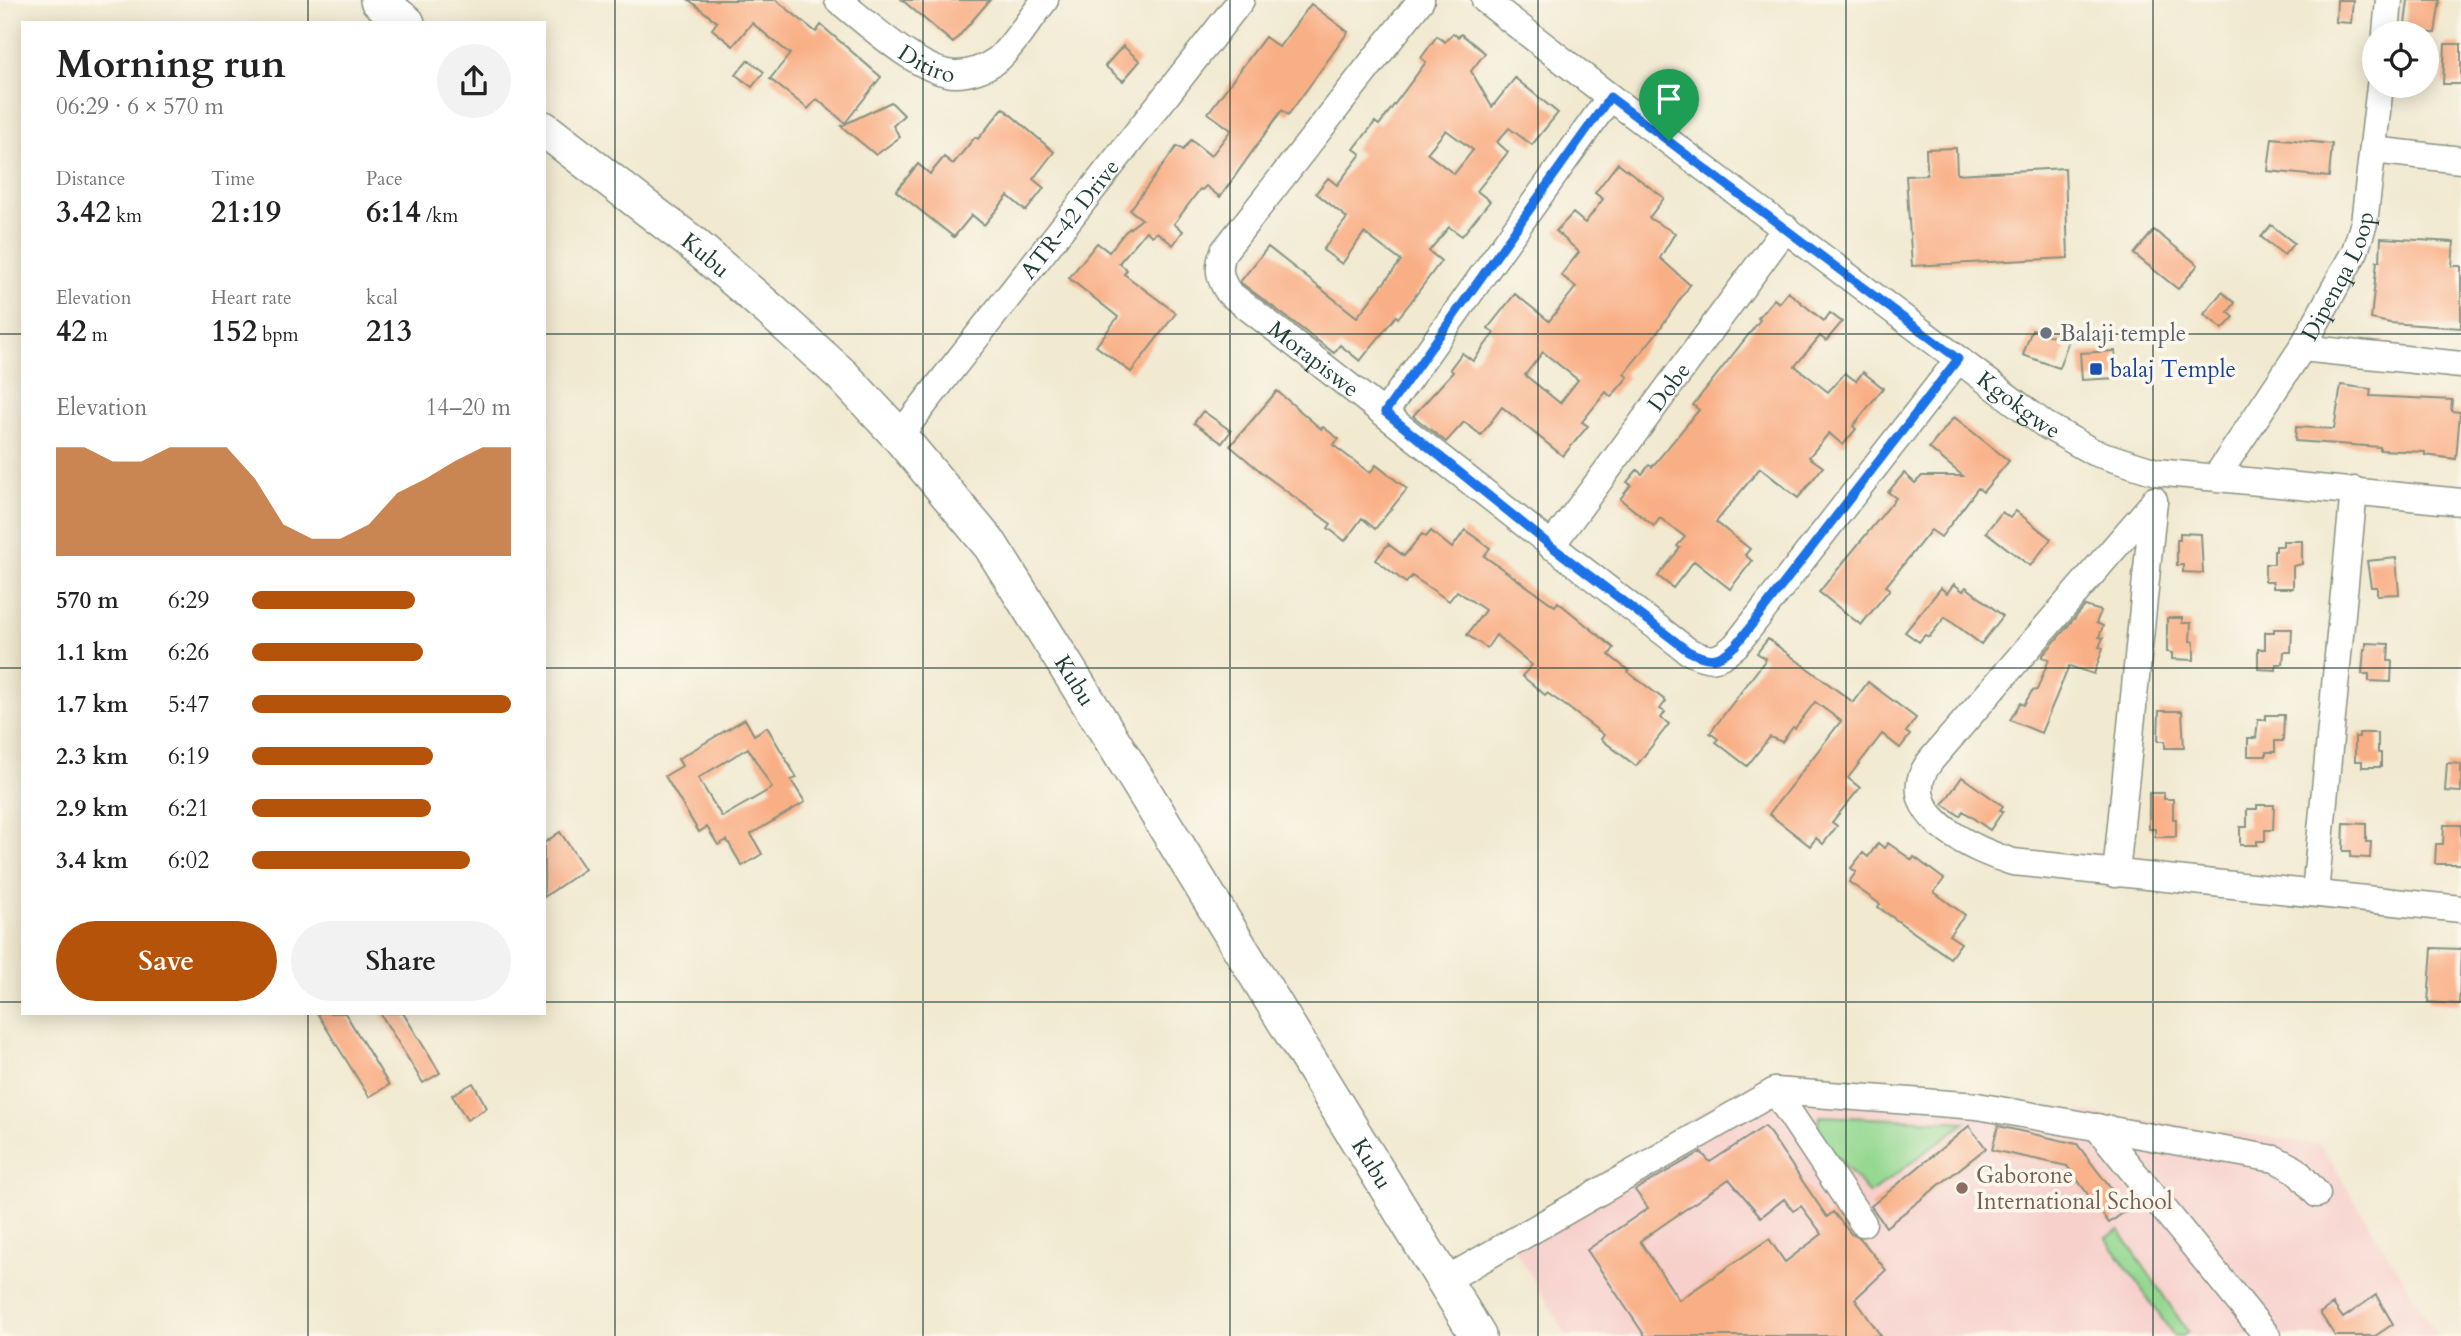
<!DOCTYPE html>
<html lang="en">
<head>
<meta charset="utf-8">
<style>
  body { margin:0; font-family:Cardo,serif; background:#f2f2f2; color:#222; height:100vh; display:flex; flex-direction:column; font-size:26px; white-space:nowrap }
  * { box-sizing:border-box; margin:0 }
  p { font-size:23px; color:#767676 }
  .icon { flex:none; width:38px; height:38px; fill:none; stroke:currentColor; stroke-width:2; stroke-linecap:round; stroke-linejoin:round }
  .map { position:relative; flex:1; overflow:hidden }
  .sheet { position:absolute; left:21px; top:21px; width:525px; height:994px; display:flex; flex-direction:column; background:#fff; border-radius:0px; box-shadow:0 4px 18px #0003 }
  .sheet>* { flex:none }
  .fabs { position:absolute; left:2362px; top:21px; display:grid; gap:14px }
  .fabs a { display:grid; place-items:center; width:77px; height:77px; border-radius:50%; background:#fff; box-shadow:0 4px 18px #0003; font-size:35px }
  .pin { position:absolute; display:grid; place-items:center; width:60px; height:60px; color:#fff; margin:-72px -30px; border-radius:50% 50% 50% 0; rotate:-45deg; box-shadow:0 0 7px #0007 }
  .pin .icon { rotate:45deg }
  .round { display:grid; place-items:center; flex:none; width:74px; height:74px; border-radius:37px; background:#f2f2f2 }
  .summary { display:flex; align-items:center; justify-content:space-between; height:119px; padding:0 35px }
  h1 { font-size:38px; font-weight:600; line-height:52px }
  .figures { display:grid; grid-template-columns:repeat(3,1fr); gap:10px; height:119px; padding:7px 35px }
  .figures div { display:grid; align-content:center }
  .figures b { font-size:30px; font-weight:600 }
  .figures small { font-size:19px; font-weight:400 }
  .figures p { font-size:19px }
  .chart { height:196px; padding:14px 35px }
  .chart p { display:flex; justify-content:space-between }
  .chart svg { width:100%; height:126px; margin-top:7px; fill:#b45309; opacity:.7 }
  .primary-button { display:flex; gap:14px; margin-top:auto; padding:14px 35px }
  .primary-button a { flex:1; height:80px; border-radius:42px; background:#b45309; color:#fff; font-size:28px; font-weight:600; line-height:80px; text-align:center }
  .primary-button a+a { background:#f2f2f2; color:#222 }
  ul { padding:0 35px; list-style:none; font-size:23px }
  li { display:grid; grid-template-columns:112px 84px 1fr; align-items:center; height:52px }
  li i { height:18px; border-radius:9px; background:#b45309 }
  .map>svg:first-child { display:block }
  .built { fill:#f7d0cc }
  .park { fill:#94d891; stroke:#5a8a62; stroke-width:2 }
  .building { fill:#f9af85; fill-rule:evenodd }
  .lines { fill:none; stroke-linecap:round; stroke-linejoin:round }
  .minor-casing { stroke:#889382; stroke-width:29 }
  .major-casing { stroke:#889382; stroke-width:38 }
  .minor { stroke:#fff; stroke-width:26 }
  .major { stroke:#fff; stroke-width:35 }
  .route-casing { stroke:#fff; stroke-width:14 }
  .route { stroke:#1a73e8; stroke-width:9 }
  .grid { fill:none; stroke:#1f3d34; stroke-width:2; stroke-opacity:0.55 }
  .worship-dot { fill:#6b7280; stroke:#fbf7ec; stroke-width:2.5 }
  .transit-dot { fill:#1a4fb4; stroke:#fbf7ec; stroke-width:2.5 }
  .education-dot { fill:#8d6e63; stroke:#fbf7ec; stroke-width:2.5 }
  .labels { text-anchor:middle; stroke-width:7; stroke-linejoin:round; paint-order:stroke }
  .street-label { font-size:23px; fill:#1f3d34; stroke:#fbf7ec }
  .worship-label { font-size:23px; fill:#5b616d; stroke:#fbf7ec; text-anchor:start }
  .transit-label { font-size:23px; fill:#164399; stroke:#fbf7ec; text-anchor:start }
  .education-label { font-size:23px; fill:#785e54; stroke:#fbf7ec; text-anchor:start }
</style>
</head>
<body>
<div class="map">
<svg width="2461" height="1336" viewBox="0 0 2461 1336">
  <rect width="100%" height="100%" fill="#fbf7ec"/>
  <filter id="ink" filterUnits="userSpaceOnUse"><feTurbulence type="fractalNoise" baseFrequency=".0143" numOctaves="2"/><feDisplacementMap in="SourceGraphic" scale="14" xChannelSelector="R" yChannelSelector="G"/><feConvolveMatrix kernelMatrix="1 2 1 2 8 2 1 2 1" color-interpolation-filters="sRGB"/></filter>
  <filter id="wash" filterUnits="userSpaceOnUse"><feTurbulence type="fractalNoise" baseFrequency=".00686" numOctaves="4" result="noise"/><feDisplacementMap in="SourceGraphic" scale="28" xChannelSelector="R" yChannelSelector="G"/><feGaussianBlur stdDeviation="1.57" result="paint"/><feColorMatrix in="noise" values="0 0 0 0 0 0 0 0 0 0 0 0 0 0 0 0 0 1.4 0 .05"/><feComposite in="paint" operator="in"/></filter>
  <g filter="url(#wash)">
    <rect width="100%" height="100%" fill="#f1e9d0"/>
    <!-- built -->
    <path class="built" d="M1772,1071L2320,1144L2438,1336H1567L1504,1231Z"/>
    <!-- park -->
    <path class="park" d="M1820,1116L1966,1122L1869,1194L1816,1132Z
      M2119,1230L2188,1332L2183,1336H2174L2106,1238Z"/>
    <g id="blocks">
      <!-- building -->
      <path class="building" d="M689,0H776L816,32L821,25L881,77L845,123L817,99L808,109L770,79L790,54L752,23L733,46L712,29L717,22Z
        M902,0H990L953,43Z
        M2337,0H2353L2351,23L2336,22Z
        M2408,0H2440L2435,33H2404Z
        M1311,4L1348,32L1308,88L1288,115L1282,110L1220,197L1206,186L1202,190L1200,189L1174,224L1183,231L1173,245L1157,232L1152,236L1146,231L1119,263L1127,270L1124,274L1176,313L1131,372L1096,346L1118,317L1069,278L1097,243L1109,252L1125,232L1142,219L1130,210L1177,146L1183,150L1191,140L1211,156L1231,130L1208,113L1265,37L1279,47Z
        M1453,33L1458,37L1461,34L1485,53L1471,71L1492,107L1515,78L1558,113L1532,145L1509,128L1497,142L1508,152L1477,191L1490,201L1462,236L1449,227L1429,251L1441,261L1410,303L1398,318L1396,316L1360,361L1340,345L1334,353L1240,282L1268,247L1357,317L1401,261L1364,233L1342,264L1323,250L1347,218L1316,193L1328,178L1337,185L1361,154L1354,149L1375,122L1379,125L1426,62L1421,58L1437,36L1445,42ZM1446,130L1473,150L1454,174L1427,153Z
        M2445,44H2461V84H2443Z
        M1123,46L1140,61L1123,81L1105,66Z
        M748,60L764,72L752,87L736,75Z
        M891,102L904,115L893,126L900,137L876,155L841,126Z
        M1003,108L1054,152L1033,179L1044,188L1026,211L1008,196L984,225L972,215L954,237L896,191L918,164L930,174L944,157L953,164L975,137L978,139Z
        M2272,138L2332,144L2329,177L2268,171Z
        M1956,148L1957,174L2065,168L2068,258L1912,266L1906,176L1927,175L1926,149Z
        M1618,163L1664,198L1649,218L1675,233L1660,258L1690,285L1659,330L1624,374L1628,377L1611,397L1606,392L1582,422L1588,426L1563,456L1502,407L1481,435L1464,422L1446,442L1413,416L1453,372L1450,369L1462,353L1473,361L1494,333L1488,328L1515,294L1549,321L1576,287L1561,275L1579,252L1556,231L1573,213L1585,223L1603,199L1595,193ZM1543,352L1578,380L1560,403L1525,375Z
        M2271,225L2294,243L2284,255L2261,237Z
        M2154,230L2198,265L2178,289L2134,254Z
        M2381,238L2454,242L2452,266H2461V328L2390,323L2371,319L2377,261H2380Z
        M1788,292L1824,321L1830,313L1842,322L1826,341L1820,336L1795,366L1828,392L1845,373L1856,381L1863,372L1883,388L1853,426L1856,429L1843,445L1829,433L1809,457L1823,467L1798,498L1760,468L1716,522L1750,549L1745,555L1752,561L1730,589L1694,561L1673,588L1658,576L1680,548L1677,546L1685,537L1660,518L1654,526L1620,499L1631,485L1627,482L1637,470L1642,474L1649,465L1652,467L1699,410L1693,405L1760,320L1758,318L1774,299L1779,303Z
        M2222,292L2235,303L2228,312L2234,317L2223,329L2204,314Z
        M2032,329L2068,342L2059,368L2023,355Z
        M2115,351L2117,378L2082,380L2080,353Z
        M2341,385L2371,389L2370,396L2452,400L2451,411L2460,412L2456,459L2425,455V452L2380,450V447L2295,441L2296,427L2334,429Z
        M1277,391L1321,429L1323,427L1339,439L1333,445L1370,473L1376,465L1407,489L1375,529L1362,518L1345,541L1328,528L1331,524L1266,476L1230,446Z
        M1203,411L1231,431L1222,443L1194,423Z
        M1954,417L2009,461L1983,492L1978,488L1941,537L1931,530L1886,586L1890,589L1861,625L1819,592L1896,498L1888,492L1904,473L1915,483L1922,476H1963L1929,448Z
        M2016,511L2051,539L2030,566L1986,532L2002,512L2010,518Z
        M1465,530L1490,548L1484,556L1555,606L1558,602L1614,648L1609,655L1629,671L1628,672L1666,701L1660,709L1665,712L1661,718L1669,724L1636,766L1601,739L1604,735L1566,706L1547,693L1545,695L1522,676L1532,665L1496,635L1487,648L1467,635L1485,610L1457,591L1449,601L1412,576L1406,583L1376,560L1388,544L1404,556L1422,534L1426,537L1431,531L1452,548Z
        M2180,533L2201,534L2203,573L2183,572V565H2177V540H2180Z
        M2283,541H2302V564L2293,566V588H2273V582H2265V564H2274V551H2276V546H2283Z
        M2396,558L2399,594L2377,595V587H2371L2367,561Z
        M1954,584L1963,591L1966,587L2003,616L1981,644L1945,617L1929,637L1925,635L1919,642L1905,632L1941,588L1947,593Z
        M2085,606L2101,611L2096,623L2103,626L2099,637L2103,638L2099,647L2103,648L2094,674L2069,666L2041,733L2010,720L2020,703L2024,705L2032,691L2037,690L2049,659L2042,657L2043,655Z
        M2167,618H2182V623H2191L2190,641L2194,642V660L2172,659V653L2167,652Z
        M2274,629H2292L2291,652H2284L2283,664H2276V670L2258,669V649H2265V632H2274Z
        M1768,639L1853,702L1868,682L1916,718L1906,732L1910,735L1900,748L1882,734L1848,778L1860,788L1832,822L1837,826L1823,844L1816,838L1810,846L1769,814L1841,721L1815,702L1795,728L1793,727L1782,742L1770,737L1747,766L1716,742L1718,739L1710,733L1766,659L1757,653Z
        M2366,643L2389,644L2388,661H2392L2391,682L2369,681V674H2362L2364,649H2366Z
        M2159,711H2182L2184,748H2165V741H2158Z
        M2266,715H2284L2283,741H2275V752H2266V756H2248V738H2256L2258,720H2266Z
        M745,719L754,735L767,727L797,778L791,780L805,802L751,834L762,854L742,866L727,840L718,845L707,827L699,832L665,776L682,766L678,759ZM748,748L772,788L722,817L698,778Z
        M2359,733H2378V753H2381V767H2362V761H2355V737H2359Z
        M2447,763L2461,764V792L2445,791Z
        M1962,777L2003,806L2000,810L2003,811L1990,830L1963,811L1960,816L1943,804Z
        M2149,793H2164V799H2173V819H2176V837H2155V829H2149Z
        M2257,805H2274L2273,830H2265V841H2257V845H2240V827H2247V809H2257Z
        M2344,823L2366,824V842H2371L2370,858L2350,857L2351,851H2343Z
        M2444,825H2461V864H2435L2436,844H2443Z
        M560,832L585,869L544,897V843Z
        M1878,843L1884,848L1888,843L1912,860L1914,857L1944,879L1934,892L1965,915L1949,935L1961,943L1950,958L1878,907L1880,904L1849,882L1856,872L1851,868L1863,853L1868,857Z
        M2432,948L2461,949L2459,1004L2428,1002Z
        M317,1013H345L389,1085L369,1097Z
        M380,1013H403L440,1073L423,1083Z
        M473,1083L487,1108L467,1120L452,1095Z
        M1765,1126L1827,1217L1833,1212L1851,1234L1860,1238L1886,1270L1855,1299L1881,1336H1645L1587,1250L1648,1208L1635,1190L1701,1152L1710,1162ZM1729,1179L1761,1217L1784,1199L1793,1211L1801,1206L1822,1234L1785,1262L1769,1239L1679,1300L1640,1241Z
        M1969,1126L1986,1148L1886,1227L1871,1206Z
        M1998,1126L2077,1144L2127,1210L2109,1223L2067,1166L1992,1150Z
        M2376,1295L2393,1324L2375,1336H2335L2320,1313L2333,1304L2343,1318Z"/>
    </g>
  </g>
  <g filter="url(#ink)">
    <use href="#blocks" fill-opacity="0" stroke="#889382" stroke-width="2"/>
    <g class="lines">
      <defs>
        <g id="minor">
          <path id="s1" d="M838,0C865,21 922,75 956,74C970,74 986,68 997,60C1010,50 1033,15 1045,0"/>
          <path id="s2" d="M1421,0L1224,251C1217,267 1219,279 1229,293C1383,411 1534,533 1688,651C1710,662 1718,662 1736,645L1958,360"/>
          <path id="s3" d="M1485,0L1610,97L2044,424L2093,452L2156,472L2461,502"/>
          <path d="M2386,33L2389,0"/>
          <path d="M2373,150L2461,160"/>
          <path d="M2302,348L2461,365"/>
          <path d="M1385,412L1610,97"/>
          <path id="s4" d="M899,436L1241,0"/>
          <path id="s5" d="M2216,477L2302,348L2355,251L2364,223L2380,86"/>
          <path d="M2154,502L1932,759C1929,763 1925,768 1923,773C1903,819 1979,852 2013,862L2461,909"/>
          <path id="s6" d="M1551,546L1786,228"/>
          <path d="M2116,874L2154,500"/>
          <path d="M2315,893L2354,490"/>
          <path d="M1775,1091L1863,1223"/>
          <path d="M2097,1127L2267,1336"/>
          <path d="M1444,1281L1775,1091L1977,1106L2275,1159L2296,1170L2317,1194"/>
        </g>
        <g id="major">
          <path d="M378,0L407,23"/>
          <path id="s7" d="M544,129L692,243L769,309L842,375L899,436L991,546L1129,767L1478,1336"/>
        </g>
      </defs>
      <!-- minor casing -->
      <use href="#minor" class="minor-casing"/>
      <!-- major casing -->
      <use href="#major" class="major-casing"/>
      <!-- minor -->
      <use href="#minor" class="minor"/>
      <!-- major -->
      <use href="#major" class="major"/>
    </g>
  </g>
  <g class="lines" filter="url(#ink)">
    <defs>
      <path id="route" d="M1610,97L1958,359L1736,645C1718,662 1710,662 1688,651L1551,546L1385,412Z"/>
    </defs>
    <!-- route casing -->
    <use href="#route" class="route-casing"/>
    <!-- route -->
    <use href="#route" class="route"/>
  </g>
  <!-- grid -->
  <path class="grid" d="M308,0V23M615,0V1336M923,0V1336M1230,0V1336M1538,0V1336M1846,0V1336M2153,0V1336M0,334H23M544,334H2461M0,668H23M544,668H2461M0,1002H23M544,1002H2461M308,1013V1336"/>
  <!-- markers -->
  <circle class="worship-dot" cx="2046" cy="333" r="7"/>
  <rect class="transit-dot" x="2089" y="362" width="14" height="14" rx="3.5"/>
  <circle class="education-dot" cx="1962" cy="1188" r="7"/>
  <g class="labels">
    <!-- street labels -->
    <g class="street-label">
      <text dy="8" stroke="none"><textPath href="#s1" startOffset="110">Ditiro</textPath></text>
      <text dy="8" stroke="none"><textPath href="#s4" startOffset="276">ATR-42 Drive</textPath></text>
      <text dy="8" stroke="none"><textPath href="#s7" startOffset="205">Kubu</textPath></text>
      <text dy="8" stroke="none"><textPath href="#s5" startOffset="236">Dipenqa Loop</textPath></text>
      <text dy="8" stroke="none"><textPath href="#s2" startOffset="471">Morapiswe</textPath></text>
      <text dy="8" stroke="none"><textPath href="#s6" startOffset="198">Dobe</textPath></text>
      <text dy="8" stroke="none"><textPath href="#s3" startOffset="670">Kgokgwe</textPath></text>
      <text dy="8" stroke="none"><textPath href="#s7" startOffset="772">Kubu</textPath></text>
      <text dy="8" stroke="none"><textPath href="#s7" startOffset="1339">Kubu</textPath></text>
    </g>
    <!-- worship labels -->
    <g class="worship-label">
      <text x="2060" y="341">Balaji temple</text>
    </g>
    <!-- transit labels -->
    <g class="transit-label">
      <text x="2110" y="377">balaj Temple</text>
    </g>
    <!-- education labels -->
    <g class="education-label">
      <text x="1976" y="1183">Gaborone<tspan x="1976" dy="26">International School</tspan></text>
    </g>
  </g>
</svg>
<div class="fabs">
<a><svg class="icon" aria-label="locate" viewBox="0 0 24 24"><circle cx="12" cy="12" r="6"/><path d="M12 2v4M12 18v4M2 12h4M18 12h4"/></svg></a>
</div>
<div class="pin" style="left:1669px;top:141px;background:#1e9e55"><svg class="icon" aria-label="arrive" viewBox="0 0 24 24"><path d="M6 21V4h12l-3 4 3 4H6"/></svg></div>
<section class="sheet">
<div class="summary"><div><h1>Morning run</h1><p>06:29 · 6 × 570 m</p></div><a class="round"><svg class="icon" aria-label="share" viewBox="0 0 24 24"><path d="M12 15V3M7 8l5-5 5 5M5 13v7h14v-7"/></svg></a></div>
<div class="figures">
<div><p>Distance</p><b>3.42<small> km</small></b></div>
<div><p>Time</p><b>21:19</b></div>
<div><p>Pace</p><b>6:14<small> /km</small></b></div>
</div>
<div class="figures">
<div><p>Elevation</p><b>42<small> m</small></b></div>
<div><p>Heart rate</p><b>152<small> bpm</small></b></div>
<div><p>kcal</p><b>213</b></div>
</div>
<div class="chart"><p><span>Elevation</span>14–20 m</p>
<svg viewBox="0 0 160 44" preserveAspectRatio="none"><path d="M0 44V6L10 6L20 11L30 11L40 6L50 6L60 6L70 17L80 33L90 38L100 38L110 33L120 22L130 17L140 11L150 6L160 6V44z"/></svg>
</div>
<ul>
<li><b>570 m</b>6:29<i style="width:63%"></i></li>
<li><b>1.1 km</b>6:26<i style="width:66%"></i></li>
<li><b>1.7 km</b>5:47<i style="width:100%"></i></li>
<li><b>2.3 km</b>6:19<i style="width:70%"></i></li>
<li><b>2.9 km</b>6:21<i style="width:69%"></i></li>
<li><b>3.4 km</b>6:02<i style="width:84%"></i></li>
</ul>
<div class="primary-button"><a>Save</a><a>Share</a></div>
</section>
</div>
</body>
</html>
